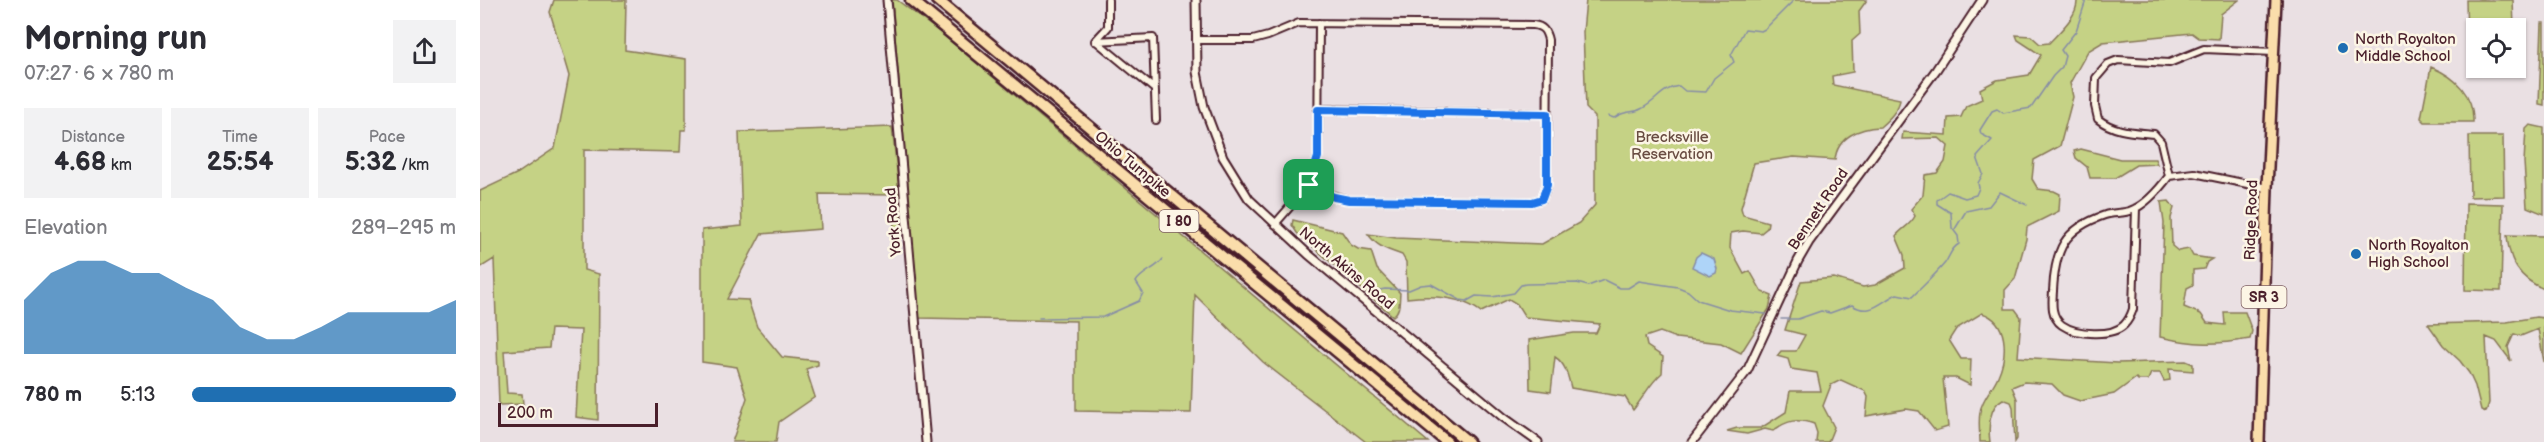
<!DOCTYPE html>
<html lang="en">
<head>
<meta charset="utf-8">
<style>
  body { margin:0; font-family:"Balsamiq Sans",sans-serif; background:#f2f2f3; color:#2b2b33; height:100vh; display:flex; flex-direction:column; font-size:22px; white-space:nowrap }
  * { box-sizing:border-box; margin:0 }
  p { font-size:20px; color:#7c7c81 }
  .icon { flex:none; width:33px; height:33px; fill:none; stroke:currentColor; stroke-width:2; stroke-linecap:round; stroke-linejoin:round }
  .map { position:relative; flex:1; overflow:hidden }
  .sheet { display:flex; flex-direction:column; background:#fff; width:480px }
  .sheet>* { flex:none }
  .buttons { position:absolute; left:1986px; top:18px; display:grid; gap:12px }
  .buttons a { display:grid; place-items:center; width:60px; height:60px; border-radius:0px; background:#fff; box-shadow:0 2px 4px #0004; font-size:30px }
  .scale { position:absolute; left:18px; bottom:15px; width:160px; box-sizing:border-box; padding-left:6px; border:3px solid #4a1f2b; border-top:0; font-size:16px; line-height:21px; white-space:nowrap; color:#4a1f2b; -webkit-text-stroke:4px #fcf5e5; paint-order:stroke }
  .pin { position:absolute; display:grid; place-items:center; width:51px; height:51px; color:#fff; margin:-26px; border-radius:12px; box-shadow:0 3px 9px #0006 }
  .round { display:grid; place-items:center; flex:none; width:63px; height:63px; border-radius:0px; background:#f2f2f3 }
  .head { display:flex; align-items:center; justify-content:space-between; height:102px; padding:0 24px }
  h1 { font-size:33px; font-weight:700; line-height:45px }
  .metrics { display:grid; grid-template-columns:repeat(3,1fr); gap:9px; height:102px; padding:6px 24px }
  .metrics div { display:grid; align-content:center; border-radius:0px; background:#f2f2f3; text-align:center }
  .metrics b { font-size:26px; font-weight:700 }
  .metrics small { font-size:16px; font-weight:400 }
  .metrics p { font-size:16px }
  .chart { height:168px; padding:12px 24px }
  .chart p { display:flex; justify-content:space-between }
  .chart svg { width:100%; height:108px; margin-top:6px; fill:#1f6fb2; opacity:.7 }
  ul { padding:0 24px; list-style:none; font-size:20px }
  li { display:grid; grid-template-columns:96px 72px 1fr; align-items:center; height:45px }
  li i { height:15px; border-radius:8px; background:#1f6fb2 }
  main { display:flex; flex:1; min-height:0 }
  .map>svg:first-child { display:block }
  .green { fill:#c5d285; stroke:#887858; stroke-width:1.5 }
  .water { fill:#aed4f8; stroke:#868ca6; stroke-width:1.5 }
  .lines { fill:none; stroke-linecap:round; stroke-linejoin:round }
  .stream { stroke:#868ca6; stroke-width:1.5 }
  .minor-casing { stroke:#4a1f2b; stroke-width:10 }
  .tertiary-casing { stroke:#4a1f2b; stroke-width:11 }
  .primary-casing { stroke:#4a1f2b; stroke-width:14 }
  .motorway-casing { stroke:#4a1f2b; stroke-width:15 }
  .minor { stroke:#fcf5e5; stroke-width:6 }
  .tertiary { stroke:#fcf5e5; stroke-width:7 }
  .primary { stroke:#faddab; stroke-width:9 }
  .motorway { stroke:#faddab; stroke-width:10 }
  .route-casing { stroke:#fff; stroke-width:12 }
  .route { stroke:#1a73e8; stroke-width:8 }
  .poi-dot { fill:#1f6fb2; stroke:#fcf5e5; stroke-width:2 }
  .labels { text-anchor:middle; stroke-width:5; stroke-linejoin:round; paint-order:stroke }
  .shield { fill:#fcf5e5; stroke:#7f5f63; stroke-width:1.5 }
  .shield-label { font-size:14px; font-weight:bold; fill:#4a1f2b }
  .poi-label { font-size:15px; fill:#4a1f2b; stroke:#fcf5e5; text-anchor:start }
  .park-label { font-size:15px; fill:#694c42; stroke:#fcf5e5 }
  .street-label { font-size:15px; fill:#4a1f2b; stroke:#fcf5e5 }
</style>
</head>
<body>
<main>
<section class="sheet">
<div class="head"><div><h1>Morning run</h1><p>07:27 · 6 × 780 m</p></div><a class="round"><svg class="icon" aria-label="share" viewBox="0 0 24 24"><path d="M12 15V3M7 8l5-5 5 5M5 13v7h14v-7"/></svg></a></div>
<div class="metrics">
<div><p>Distance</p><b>4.68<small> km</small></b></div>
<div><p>Time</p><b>25:54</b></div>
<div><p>Pace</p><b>5:32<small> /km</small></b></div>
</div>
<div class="chart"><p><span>Elevation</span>289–295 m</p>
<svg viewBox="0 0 160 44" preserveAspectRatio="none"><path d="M0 44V22L10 11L20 6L30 6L40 11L50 11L60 17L70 22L80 33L90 38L100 38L110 33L120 27L130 27L140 27L150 27L160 22V44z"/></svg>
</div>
<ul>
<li><b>780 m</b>5:13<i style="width:100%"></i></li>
</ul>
</section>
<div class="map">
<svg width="2064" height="442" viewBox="0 0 2064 442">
  <rect width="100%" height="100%" fill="#eae0e3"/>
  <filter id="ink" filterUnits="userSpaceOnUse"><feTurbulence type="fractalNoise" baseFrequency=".0167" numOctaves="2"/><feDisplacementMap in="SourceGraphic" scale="12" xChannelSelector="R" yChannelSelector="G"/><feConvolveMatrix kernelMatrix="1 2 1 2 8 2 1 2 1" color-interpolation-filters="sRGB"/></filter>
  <g filter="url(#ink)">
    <!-- green -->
    <path class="green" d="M74,0H146L145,50L206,59V130H201L200,152L104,150V270L119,274L118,420L96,417L101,330L71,329L69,348L24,351L27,393L42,394L43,404L19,405L14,259L0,268V191L38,173L75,148L89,76L70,12Z
      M412,0H417L462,34L948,442H886L783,362L715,295L711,413L596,411V321L439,318Z
      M1106,0H1387L1379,11L1380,34L1372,41L1373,72L1352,76L1353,85L1420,99C1419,110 1408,120 1400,127C1379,128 1357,137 1355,160L1314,157L1274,163L1261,208L1263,215L1288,222L1287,228L1281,233L1263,231L1251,233L1250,248L1264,274L1270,271L1282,292L1292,296L1289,309L1261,353L1241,343L1196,338L1180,332L1165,337L1167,346L1183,357L1182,373C1169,384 1164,397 1153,410L1145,397L1091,388C1088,376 1086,364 1075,357L1071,392L1050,389L1049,340L1094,333H1116L1120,324L1045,317L1037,304L1029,299L1001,312C981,296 952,295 927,298L926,262L922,255C908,250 897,247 888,234L916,238L1062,244L1099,223L1115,205V117L1106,108L1103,32Z
      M1597,0H1759L1741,14L1739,39L1719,38L1712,33L1623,42L1608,51L1590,83L1593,97L1580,146L1554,160L1552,179L1558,189L1574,191L1580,194L1579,211L1547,227L1546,239L1535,279L1525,290V309H1535L1541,317L1538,357L1637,363L1706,361L1713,364V371L1689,369L1690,380L1684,381L1680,373H1671L1668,380H1658L1656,378L1634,394L1600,401L1583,395L1572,384L1544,382L1532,387L1537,399V439L1535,442L1533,407L1531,402L1523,399C1509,406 1508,428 1510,442H1500C1500,431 1497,415 1502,405C1506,394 1514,386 1518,376C1528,353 1528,321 1502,313L1476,329L1469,340L1481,359H1491L1490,385L1476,378H1463L1468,427L1455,431L1439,411L1426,409L1386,416L1388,397L1385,391L1361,380L1351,385L1343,406L1354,427L1348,442H1336L1337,433L1334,424C1317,418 1307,420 1293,431L1285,429L1267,434L1247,431L1257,428H1281L1306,412L1310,391H1341L1337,373L1311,369L1308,359L1297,356L1301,351H1316L1325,335L1305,330L1321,281L1354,278L1383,287L1395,285L1425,268L1424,255L1416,236C1422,228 1431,225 1435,216L1431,209L1443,195L1445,175L1457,173L1465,162L1468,146L1459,138L1422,139L1423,132L1467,135L1468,118L1481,117L1486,106L1502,99L1500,89L1517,80L1549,75L1561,55L1538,40L1536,35L1551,36L1560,44L1569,43C1579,32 1598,16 1597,0Z
      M1986,0H2033L2034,28H1996V38H1987Z
      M2062,23H2064V105L2059,104Z
      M1951,67C1976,77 1994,95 1993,122H1945L1941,118Z
      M2050,125L2064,128V214L2047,207L2044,162L2046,129Z
      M412,127L424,232L414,233L413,195L339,194L341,229L281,234L247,299L268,300L277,327L302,357L338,361V365L326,369L335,397L299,422L296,442H252L267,398L257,367L222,362V230L262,226L259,132Z
      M1989,136H2023L2024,196L1990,197Z
      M1601,149L1640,159H1675L1677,164L1656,165L1635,178H1610L1607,167L1596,158L1594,151Z
      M1689,201L1694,208L1691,218L1692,246L1698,251L1709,249L1713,256L1732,259L1727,262L1724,269L1713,270V285L1707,288L1704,307L1721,314L1727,323L1745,325L1744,312H1765L1772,331L1770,339C1735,345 1715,345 1680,337L1684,223L1681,202Z
      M1986,203L2023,204L2021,291L1985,290Z
      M813,220L862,232L871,245L878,249L891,251L897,269L920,293C919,301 921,310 913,316L817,233L812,225Z
      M2027,235L2064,236V289C2039,279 2029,261 2027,235Z
      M2056,317L2064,318V362L2058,329L2041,336L2034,334L2028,347L2031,361L2016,341L2006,337L2009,403L2006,412L2001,410L1995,386L1989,373L1980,361L1963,345L1948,324L2027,322Z"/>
    <!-- water -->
    <path class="water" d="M1221,253L1234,259L1237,269L1236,273L1230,276L1212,267L1216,257Z"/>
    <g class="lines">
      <!-- stream -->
      <path class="stream" d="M1128,116L1134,118C1147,109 1153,114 1161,109C1176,102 1182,88 1199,86L1205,91L1226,92L1234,78L1254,62L1251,55L1265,29L1281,31L1285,29L1314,0
        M1475,229L1486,211L1509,206L1520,192L1547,205
        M890,292L905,289L929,290L941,285L951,284L980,300L987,301L996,296L1012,297L1034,293L1041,285L1046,284L1097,283L1108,286L1124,280L1140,288H1148L1159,281L1198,287L1208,291L1218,300L1250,310L1286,314
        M559,318L623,317L659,301L663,293L656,282C662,272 676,269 683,259
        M1301,319H1318L1341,311L1350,313L1372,305C1391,317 1401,301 1417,294L1432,297C1443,286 1455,275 1465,263C1470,256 1471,248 1479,244L1478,236L1472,228L1471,213L1457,204V200L1468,192L1485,198L1496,195L1499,188L1498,183L1503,174L1497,157L1512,140L1501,134L1500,130L1512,111L1517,109L1523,113L1551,108L1573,76L1582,67L1585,56L1581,50L1596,31L1606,0"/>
      <defs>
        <path id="minor" d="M716,40H773L788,36L819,23L1053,25C1063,26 1066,31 1068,40L1067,185L1062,199L1052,202L869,200L841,192L829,185
          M615,41L673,38L676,120
          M615,41L628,27V0
          M616,41L673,88
          M838,109L1067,114
          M1689,176L1681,142L1674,134C1654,132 1634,132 1618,119L1615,106L1616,78L1628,64L1638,60L1689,63L1724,49L1794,52
          M1656,208L1653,309C1651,315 1649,320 1644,325C1632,337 1596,335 1582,325C1571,317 1572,304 1573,291C1575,250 1583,229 1625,215C1633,212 1644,214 1652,210C1667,204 1680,188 1689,176L1714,173L1787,188
          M795,224L829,185L838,157L839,23"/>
        <path id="tertiary" d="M407,0L446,442
          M716,0L717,72L724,107L743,157L769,199L828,254L1023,417L1058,442
          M1212,442L1267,371L1318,261L1329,242L1456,70L1502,0"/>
        <path id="primary" d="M1779,442L1787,188L1796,0"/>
        <path id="motorway" d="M431,0L967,442
          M457,0L988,442"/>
      </defs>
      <!-- minor casing -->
      <use href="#minor" class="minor-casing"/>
      <!-- tertiary casing -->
      <use href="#tertiary" class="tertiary-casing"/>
      <!-- primary casing -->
      <use href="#primary" class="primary-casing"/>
      <!-- motorway casing -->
      <use href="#motorway" class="motorway-casing"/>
      <!-- minor -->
      <use href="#minor" class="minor"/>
      <!-- tertiary -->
      <use href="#tertiary" class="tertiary"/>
      <!-- primary -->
      <use href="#primary" class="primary"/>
      <!-- motorway -->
      <use href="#motorway" class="motorway"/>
    </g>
  </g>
  <g class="lines" filter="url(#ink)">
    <defs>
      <path id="route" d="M838,110L1067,114V185L1062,199L1052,202L869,200L854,197L829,185L838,157Z"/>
    </defs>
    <!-- route casing -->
    <use href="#route" class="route-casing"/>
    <!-- route -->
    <use href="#route" class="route"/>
  </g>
  <!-- markers -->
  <g class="poi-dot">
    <circle cx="1863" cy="48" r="6"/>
    <circle cx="1876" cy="254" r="6"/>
  </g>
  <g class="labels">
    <!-- shield labels -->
    <g class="shield">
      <rect x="679.5" y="210" width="39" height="22" rx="4.5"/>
      <rect x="1761.5" y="286" width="45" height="22" rx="4.5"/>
    </g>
    <g class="shield-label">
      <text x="699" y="226">I 80</text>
      <text x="1784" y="302">SR 3</text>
    </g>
    <!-- poi labels -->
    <g class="poi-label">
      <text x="1875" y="44">North Royalton<tspan x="1875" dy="17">Middle School</tspan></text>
      <text x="1888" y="250">North Royalton<tspan x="1888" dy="17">High School</tspan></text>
    </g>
    <!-- park labels -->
    <g class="park-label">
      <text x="1192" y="142">Brecksville<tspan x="1192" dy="17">Reservation</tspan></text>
    </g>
    <!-- street labels -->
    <g class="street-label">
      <text transform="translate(653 164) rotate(40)" y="5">Ohio Turnpike</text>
      <text transform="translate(1338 209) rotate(-56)" y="5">Bennett Road</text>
      <text transform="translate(1771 220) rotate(-88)" y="5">Ridge Road</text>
      <text transform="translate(413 222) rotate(-95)" y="5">York Road</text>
      <text transform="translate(867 268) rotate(40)" y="5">North Akins Road</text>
    </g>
  </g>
</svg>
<div class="buttons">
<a><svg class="icon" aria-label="locate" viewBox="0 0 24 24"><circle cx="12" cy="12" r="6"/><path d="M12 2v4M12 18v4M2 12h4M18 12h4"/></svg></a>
</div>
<div class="scale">200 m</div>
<div class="pin" style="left:829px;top:185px;background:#1e9e55"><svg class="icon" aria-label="arrive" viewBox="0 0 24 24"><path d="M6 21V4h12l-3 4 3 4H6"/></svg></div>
</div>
</main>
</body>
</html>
